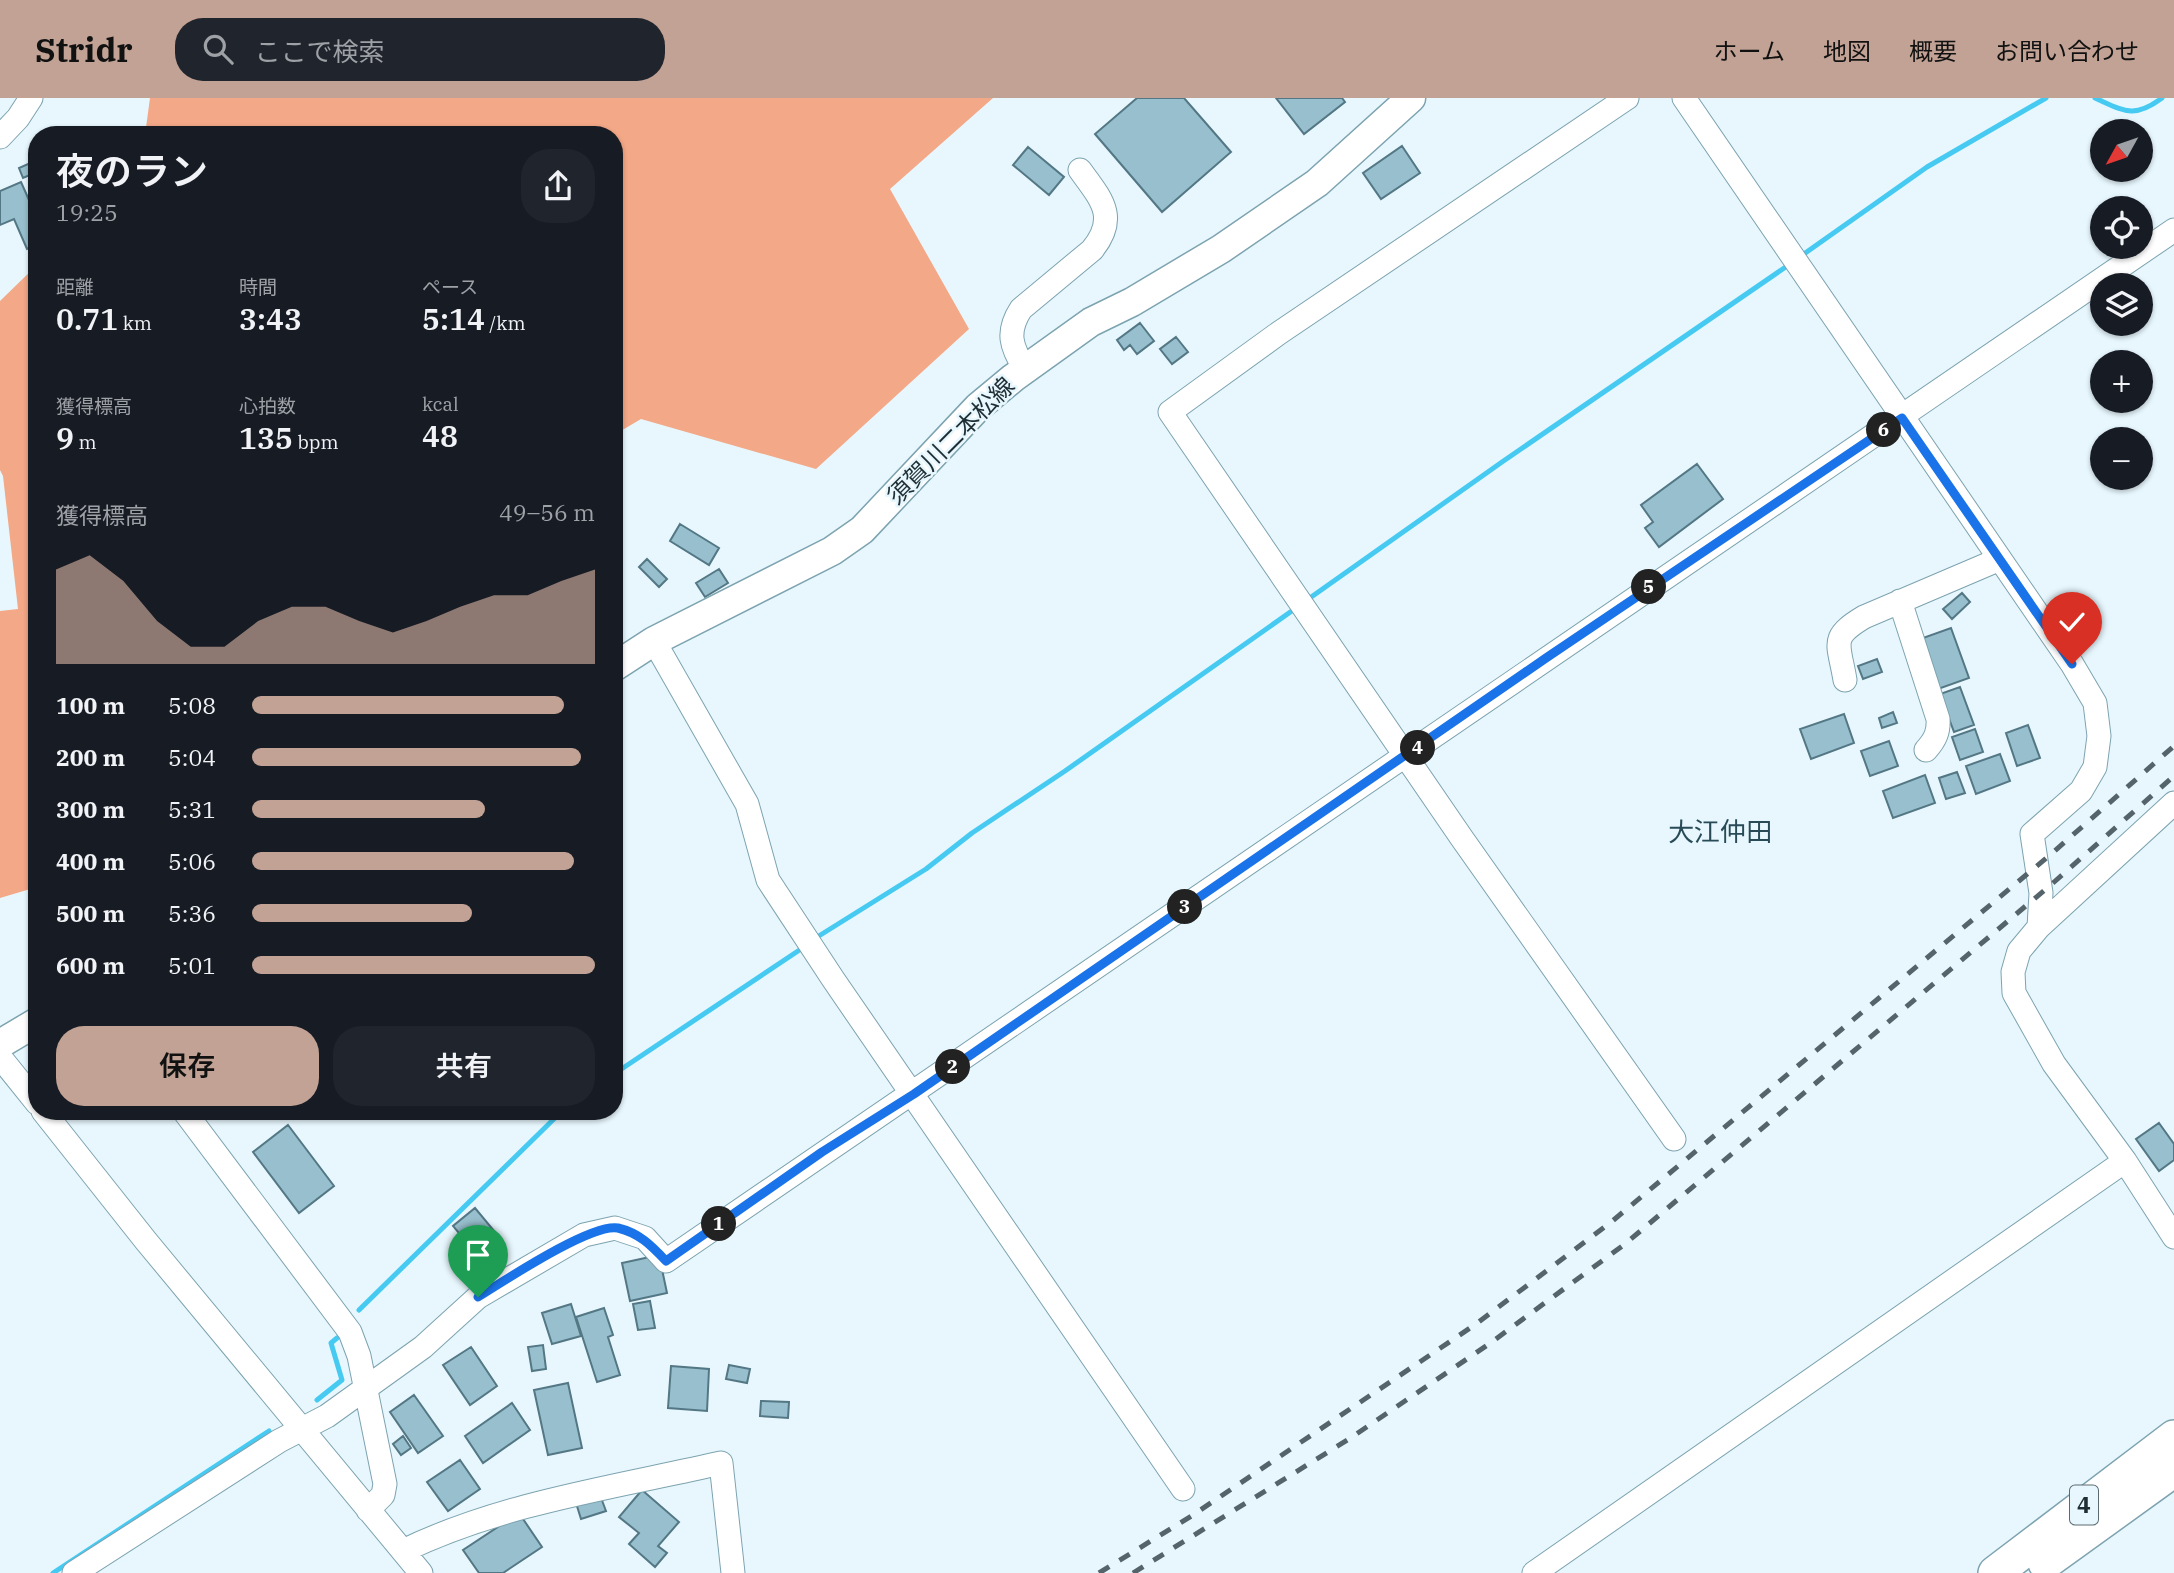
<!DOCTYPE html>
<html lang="ja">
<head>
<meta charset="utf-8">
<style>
  body { margin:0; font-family:"IBM Plex Serif","Noto Sans JP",serif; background:#20242c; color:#f1f3f6; height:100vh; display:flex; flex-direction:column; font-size:26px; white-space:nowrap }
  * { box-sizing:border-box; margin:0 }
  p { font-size:23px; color:#9ea1a6 }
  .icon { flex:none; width:38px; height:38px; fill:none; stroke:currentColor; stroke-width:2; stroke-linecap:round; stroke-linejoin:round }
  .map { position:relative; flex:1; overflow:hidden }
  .panel { position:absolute; left:28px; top:28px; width:595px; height:994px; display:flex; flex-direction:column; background:#171b24; border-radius:28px; box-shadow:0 2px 5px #0004 }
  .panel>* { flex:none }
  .needle { width:46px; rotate:230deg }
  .controls { position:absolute; left:2090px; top:21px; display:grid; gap:14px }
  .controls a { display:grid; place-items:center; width:63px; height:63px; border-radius:50%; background:#171b24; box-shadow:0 2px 5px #0004; font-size:35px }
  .pin { position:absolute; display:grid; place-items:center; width:60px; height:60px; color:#fff; margin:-72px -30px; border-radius:50% 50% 50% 0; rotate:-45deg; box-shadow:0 0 7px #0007 }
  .pin .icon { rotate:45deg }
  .km { position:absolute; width:35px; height:35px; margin:-18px; border-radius:50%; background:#222; color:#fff; font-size:19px; line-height:35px; text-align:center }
  .round { display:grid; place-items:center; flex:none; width:74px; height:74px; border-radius:28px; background:#20242c }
  .headline { display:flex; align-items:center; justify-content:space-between; height:119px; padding:0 28px }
  h1 { font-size:38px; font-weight:600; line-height:52px }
  .metrics { display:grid; grid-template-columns:repeat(3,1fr); gap:10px; height:119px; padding:7px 28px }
  .metrics div { display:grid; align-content:center }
  .metrics b { font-size:30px; font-weight:600 }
  .metrics small { font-size:19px; font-weight:400 }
  .metrics p { font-size:19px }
  .chart { height:196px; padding:14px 28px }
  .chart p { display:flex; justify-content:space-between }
  .chart svg { width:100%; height:126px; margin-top:7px; fill:#c1a294; opacity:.7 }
  .cta { display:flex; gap:14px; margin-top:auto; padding:14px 28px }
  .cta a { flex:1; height:80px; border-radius:28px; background:#c1a294; color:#111; font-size:28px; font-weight:600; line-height:80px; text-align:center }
  .cta a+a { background:#20242c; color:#f1f3f6 }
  ul { padding:0 28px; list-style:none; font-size:23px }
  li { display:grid; grid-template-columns:112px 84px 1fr; align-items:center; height:52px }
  li i { height:18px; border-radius:9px; background:#c1a294 }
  header { display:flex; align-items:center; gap:42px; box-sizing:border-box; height:98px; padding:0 35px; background:#c1a294; color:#111 }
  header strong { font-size:33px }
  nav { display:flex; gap:38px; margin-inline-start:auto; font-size:24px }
  .search { width:490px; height:63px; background:#20242c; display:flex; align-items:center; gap:18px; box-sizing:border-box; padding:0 24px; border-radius:28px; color:#9ea1a6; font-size:26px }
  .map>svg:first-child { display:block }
  .forest { fill:#f3a887 }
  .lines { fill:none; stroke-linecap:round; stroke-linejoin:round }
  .stream { stroke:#46caf2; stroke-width:5 }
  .building { fill:#98bfcd; stroke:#537784; stroke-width:2 }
  .minor-casing { stroke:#7da3b0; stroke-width:25 }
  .major-casing { stroke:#7da3b0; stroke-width:31 }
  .highway-casing { stroke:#7da3b0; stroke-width:36 }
  .minor { stroke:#fff; stroke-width:23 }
  .major { stroke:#fff; stroke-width:28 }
  .highway { stroke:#fff; stroke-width:33 }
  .rail { stroke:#54646a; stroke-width:5; stroke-dasharray:12 12; stroke-linecap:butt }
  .route-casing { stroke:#fff; stroke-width:14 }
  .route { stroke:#1a73e8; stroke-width:9 }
  .labels { text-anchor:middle; stroke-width:5; stroke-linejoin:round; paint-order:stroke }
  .shield { fill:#e7f7fd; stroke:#5a6a70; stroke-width:2 }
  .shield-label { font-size:23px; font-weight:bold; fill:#1e2e33 }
  .street-label { font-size:24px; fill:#1e2e33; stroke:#e7f7fd }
  .neighbourhood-label { font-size:26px; fill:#284b57; stroke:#e7f7fd }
</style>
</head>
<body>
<header>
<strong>Stridr</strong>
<div class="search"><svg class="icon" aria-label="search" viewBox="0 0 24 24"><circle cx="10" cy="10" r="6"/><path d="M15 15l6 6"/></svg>ここで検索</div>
<nav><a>ホーム</a><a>地図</a><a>概要</a><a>お問い合わせ</a></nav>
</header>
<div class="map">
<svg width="2174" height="1475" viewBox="0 0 2174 1475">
  <rect width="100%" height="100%" fill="#e7f7fd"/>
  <!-- forest -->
  <path class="forest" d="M150,0H993L890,91L969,231L816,371L641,321L614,337V37H145Z
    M37,167V789L0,800V513L18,511L3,378L0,372V203Z"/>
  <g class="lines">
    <!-- stream -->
    <path class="stream" d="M2095,0C2124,13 2134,21 2162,0
      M1801,158L1927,69L2046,0
      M1307,502L1502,364L1790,166
      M814,841L926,771L972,735L1065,673L1296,510
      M614,976L804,849
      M359,1212L562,1013
      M317,1302L342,1282L331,1245L337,1240
      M53,1475L269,1333"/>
  </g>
  <!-- building -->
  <path class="building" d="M1137,0H1184L1231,54L1162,114L1095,36Z
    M1276,0H1342L1345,4L1304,36Z
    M1402,48L1420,75L1381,101L1363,75Z
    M1028,49L1064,79L1049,97L1013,67Z
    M37,62V74L23,80L19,70Z
    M21,84L37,120V147L27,151L14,121L0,127V93Z
    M1140,225L1154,243L1137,256L1130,247L1124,252L1117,242Z
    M1176,239L1188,254L1172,266L1160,251Z
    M1697,366L1723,401L1659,449L1645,430L1653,424L1641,407Z
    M680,426L719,450L709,467L670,443Z
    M647,461L667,481L659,489L639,469Z
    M719,471L728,485L705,499L696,485Z
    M1962,495L1970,504L1952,521L1943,511Z
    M1951,530L1969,580L1938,591L1920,541Z
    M1877,561L1882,574L1863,581L1858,568Z
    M1960,589L1974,627L1954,634L1940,596Z
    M1893,614L1897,625L1882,630L1879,620Z
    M1844,616L1854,645L1811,661L1800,631Z
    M2028,627L2040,660L2017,668L2006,635Z
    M1975,631L1983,654L1960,662L1952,639Z
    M1889,643L1898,668L1870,678L1861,653Z
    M2000,656L2010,683L1976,696L1966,668Z
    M1957,674L1965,695L1946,701L1939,680Z
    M1925,677L1935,705L1893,720L1883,693Z
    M2159,1025L2174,1046V1062L2159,1073L2136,1041Z
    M288,1027L334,1088L299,1115L253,1054Z
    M475,1110L500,1140L478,1158L453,1128Z
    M659,1157L667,1195L630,1203L622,1165Z
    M650,1203L655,1230L638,1232L633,1206Z
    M571,1206L581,1238L552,1246L542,1215Z
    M604,1210L613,1237L608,1239L620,1277L597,1284L576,1219Z
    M543,1247L546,1271L532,1273L528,1249Z
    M471,1249L497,1288L470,1307L443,1267Z
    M729,1267L750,1271L747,1285L726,1281Z
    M671,1268L709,1271L707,1313L668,1310Z
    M568,1285L582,1350L548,1357L534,1292Z
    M414,1297L443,1338L418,1355L390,1314Z
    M761,1303L789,1304L788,1320L760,1318Z
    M512,1305L530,1332L483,1365L465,1338Z
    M403,1338L411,1350L401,1357L393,1346Z
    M460,1362L480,1391L448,1413L427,1384Z
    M642,1392L679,1424L658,1448L667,1455L655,1469L629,1446L639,1435L619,1419Z
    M600,1397L606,1413L581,1421L576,1405Z
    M519,1415L542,1449L503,1475H479L463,1452Z"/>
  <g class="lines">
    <defs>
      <path id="minor" d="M1627,0L1279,235L1170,314L1461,739L1674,1041
        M1684,0L2072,566L2095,605L2099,638L2095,669L2081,693L2032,736L2041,795L2039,829
        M0,39L18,20L31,0
        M1025,271C1011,249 1006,234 1021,211L1092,152C1119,119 1101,101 1080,72
        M1900,503L1938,621C1939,634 1935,642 1926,652
        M654,543L747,706L768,782L833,881L1183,1391
        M1845,582C1839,545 1829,540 1864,519L2000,461
        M2174,705L2039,829L2019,853L2013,874L2014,895L2054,966L2125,1063L2174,1139
        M0,959L37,1005
        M43,1013L146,1143L421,1475
        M184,1013L350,1234L359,1258L385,1386L383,1397L368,1412
        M403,1453C502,1405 615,1389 721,1365L733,1475
        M74,1475L279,1343L327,1318L423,1249L478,1199L584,1137L615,1130L645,1140L666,1163L2174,132
        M1534,1475L2125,1063"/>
      <path id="major" d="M614,569L654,543L832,453L862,432L978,309L1013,280L1091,224L1132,204L1221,151L1317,85L1411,0
        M0,946L37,924"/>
      <path id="highway" d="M2045,1465L2174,1372
        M1995,1475L2174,1339"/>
    </defs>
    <!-- minor casing -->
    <use href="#minor" class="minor-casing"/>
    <!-- major casing -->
    <use href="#major" class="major-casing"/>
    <!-- highway casing -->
    <use href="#highway" class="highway-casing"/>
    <!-- minor -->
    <use href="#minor" class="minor"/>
    <!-- major -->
    <use href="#major" class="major"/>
    <!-- highway -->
    <use href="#highway" class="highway"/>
    <!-- rail -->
    <path class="rail" d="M1099,1475L1193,1417L1476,1226L1610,1125L2050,757L2174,648
      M1133,1475L1349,1341L1489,1246L1625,1146L2053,785L2174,678"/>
  </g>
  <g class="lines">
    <defs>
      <path id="route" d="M478,1199C504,1183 591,1125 618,1130C639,1135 651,1147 666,1163L822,1054L914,996L1546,560L1902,320L2072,566"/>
    </defs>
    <!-- route casing -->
    <use href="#route" class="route-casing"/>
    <!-- route -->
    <use href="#route" class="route"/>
  </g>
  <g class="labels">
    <!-- shield labels -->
    <rect class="shield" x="2070" y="1387.5" width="28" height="39" rx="5"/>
    <g class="shield-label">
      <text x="2084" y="1415">4</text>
    </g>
    <!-- street labels -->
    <g class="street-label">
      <text transform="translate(951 343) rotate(-45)" y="8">須賀川二本松線</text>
    </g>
    <!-- neighbourhood labels -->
    <g class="neighbourhood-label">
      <text x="1720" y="743">大江仲田</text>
    </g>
  </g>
</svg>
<div class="controls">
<a><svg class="needle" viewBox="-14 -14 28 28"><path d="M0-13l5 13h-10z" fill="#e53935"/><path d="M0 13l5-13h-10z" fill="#9ea1a6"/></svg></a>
<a><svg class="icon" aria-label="locate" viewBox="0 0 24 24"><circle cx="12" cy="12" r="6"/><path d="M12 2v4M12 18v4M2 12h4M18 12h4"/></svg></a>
<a><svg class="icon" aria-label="layers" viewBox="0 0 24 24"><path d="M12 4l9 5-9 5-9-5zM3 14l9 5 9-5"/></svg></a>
<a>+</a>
<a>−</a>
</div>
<div class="pin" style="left:478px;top:1199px;background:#1e9e55"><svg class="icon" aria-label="arrive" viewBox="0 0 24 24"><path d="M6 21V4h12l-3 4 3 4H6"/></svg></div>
<div class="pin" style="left:2072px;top:566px;background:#d93025"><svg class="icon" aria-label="check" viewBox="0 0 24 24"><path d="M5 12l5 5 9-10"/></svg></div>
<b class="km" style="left:719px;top:1126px">1</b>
<b class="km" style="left:953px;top:969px">2</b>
<b class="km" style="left:1185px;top:809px">3</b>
<b class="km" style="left:1418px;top:650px">4</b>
<b class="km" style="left:1649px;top:489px">5</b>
<b class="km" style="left:1884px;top:332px">6</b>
<section class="panel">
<div class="headline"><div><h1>夜のラン</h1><p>19:25</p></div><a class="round"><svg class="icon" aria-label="share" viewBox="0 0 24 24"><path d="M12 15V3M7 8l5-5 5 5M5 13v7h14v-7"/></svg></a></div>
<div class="metrics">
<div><p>距離</p><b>0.71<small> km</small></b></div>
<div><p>時間</p><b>3:43</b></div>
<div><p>ペース</p><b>5:14<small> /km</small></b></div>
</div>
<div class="metrics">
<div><p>獲得標高</p><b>9<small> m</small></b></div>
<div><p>心拍数</p><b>135<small> bpm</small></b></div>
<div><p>kcal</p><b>48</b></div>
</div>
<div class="chart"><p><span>獲得標高</span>49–56 m</p>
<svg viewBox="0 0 160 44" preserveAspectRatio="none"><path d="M0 44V11L10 6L20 15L30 29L40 38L50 38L60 29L70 24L80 24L90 29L100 33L110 29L120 24L130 20L140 20L150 15L160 11V44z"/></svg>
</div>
<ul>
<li><b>100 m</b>5:08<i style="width:91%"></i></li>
<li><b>200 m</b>5:04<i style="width:96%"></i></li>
<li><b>300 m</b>5:31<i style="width:68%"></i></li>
<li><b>400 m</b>5:06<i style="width:94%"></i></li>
<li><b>500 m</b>5:36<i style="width:64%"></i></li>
<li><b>600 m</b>5:01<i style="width:100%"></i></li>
</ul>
<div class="cta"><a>保存</a><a>共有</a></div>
</section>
</div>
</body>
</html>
